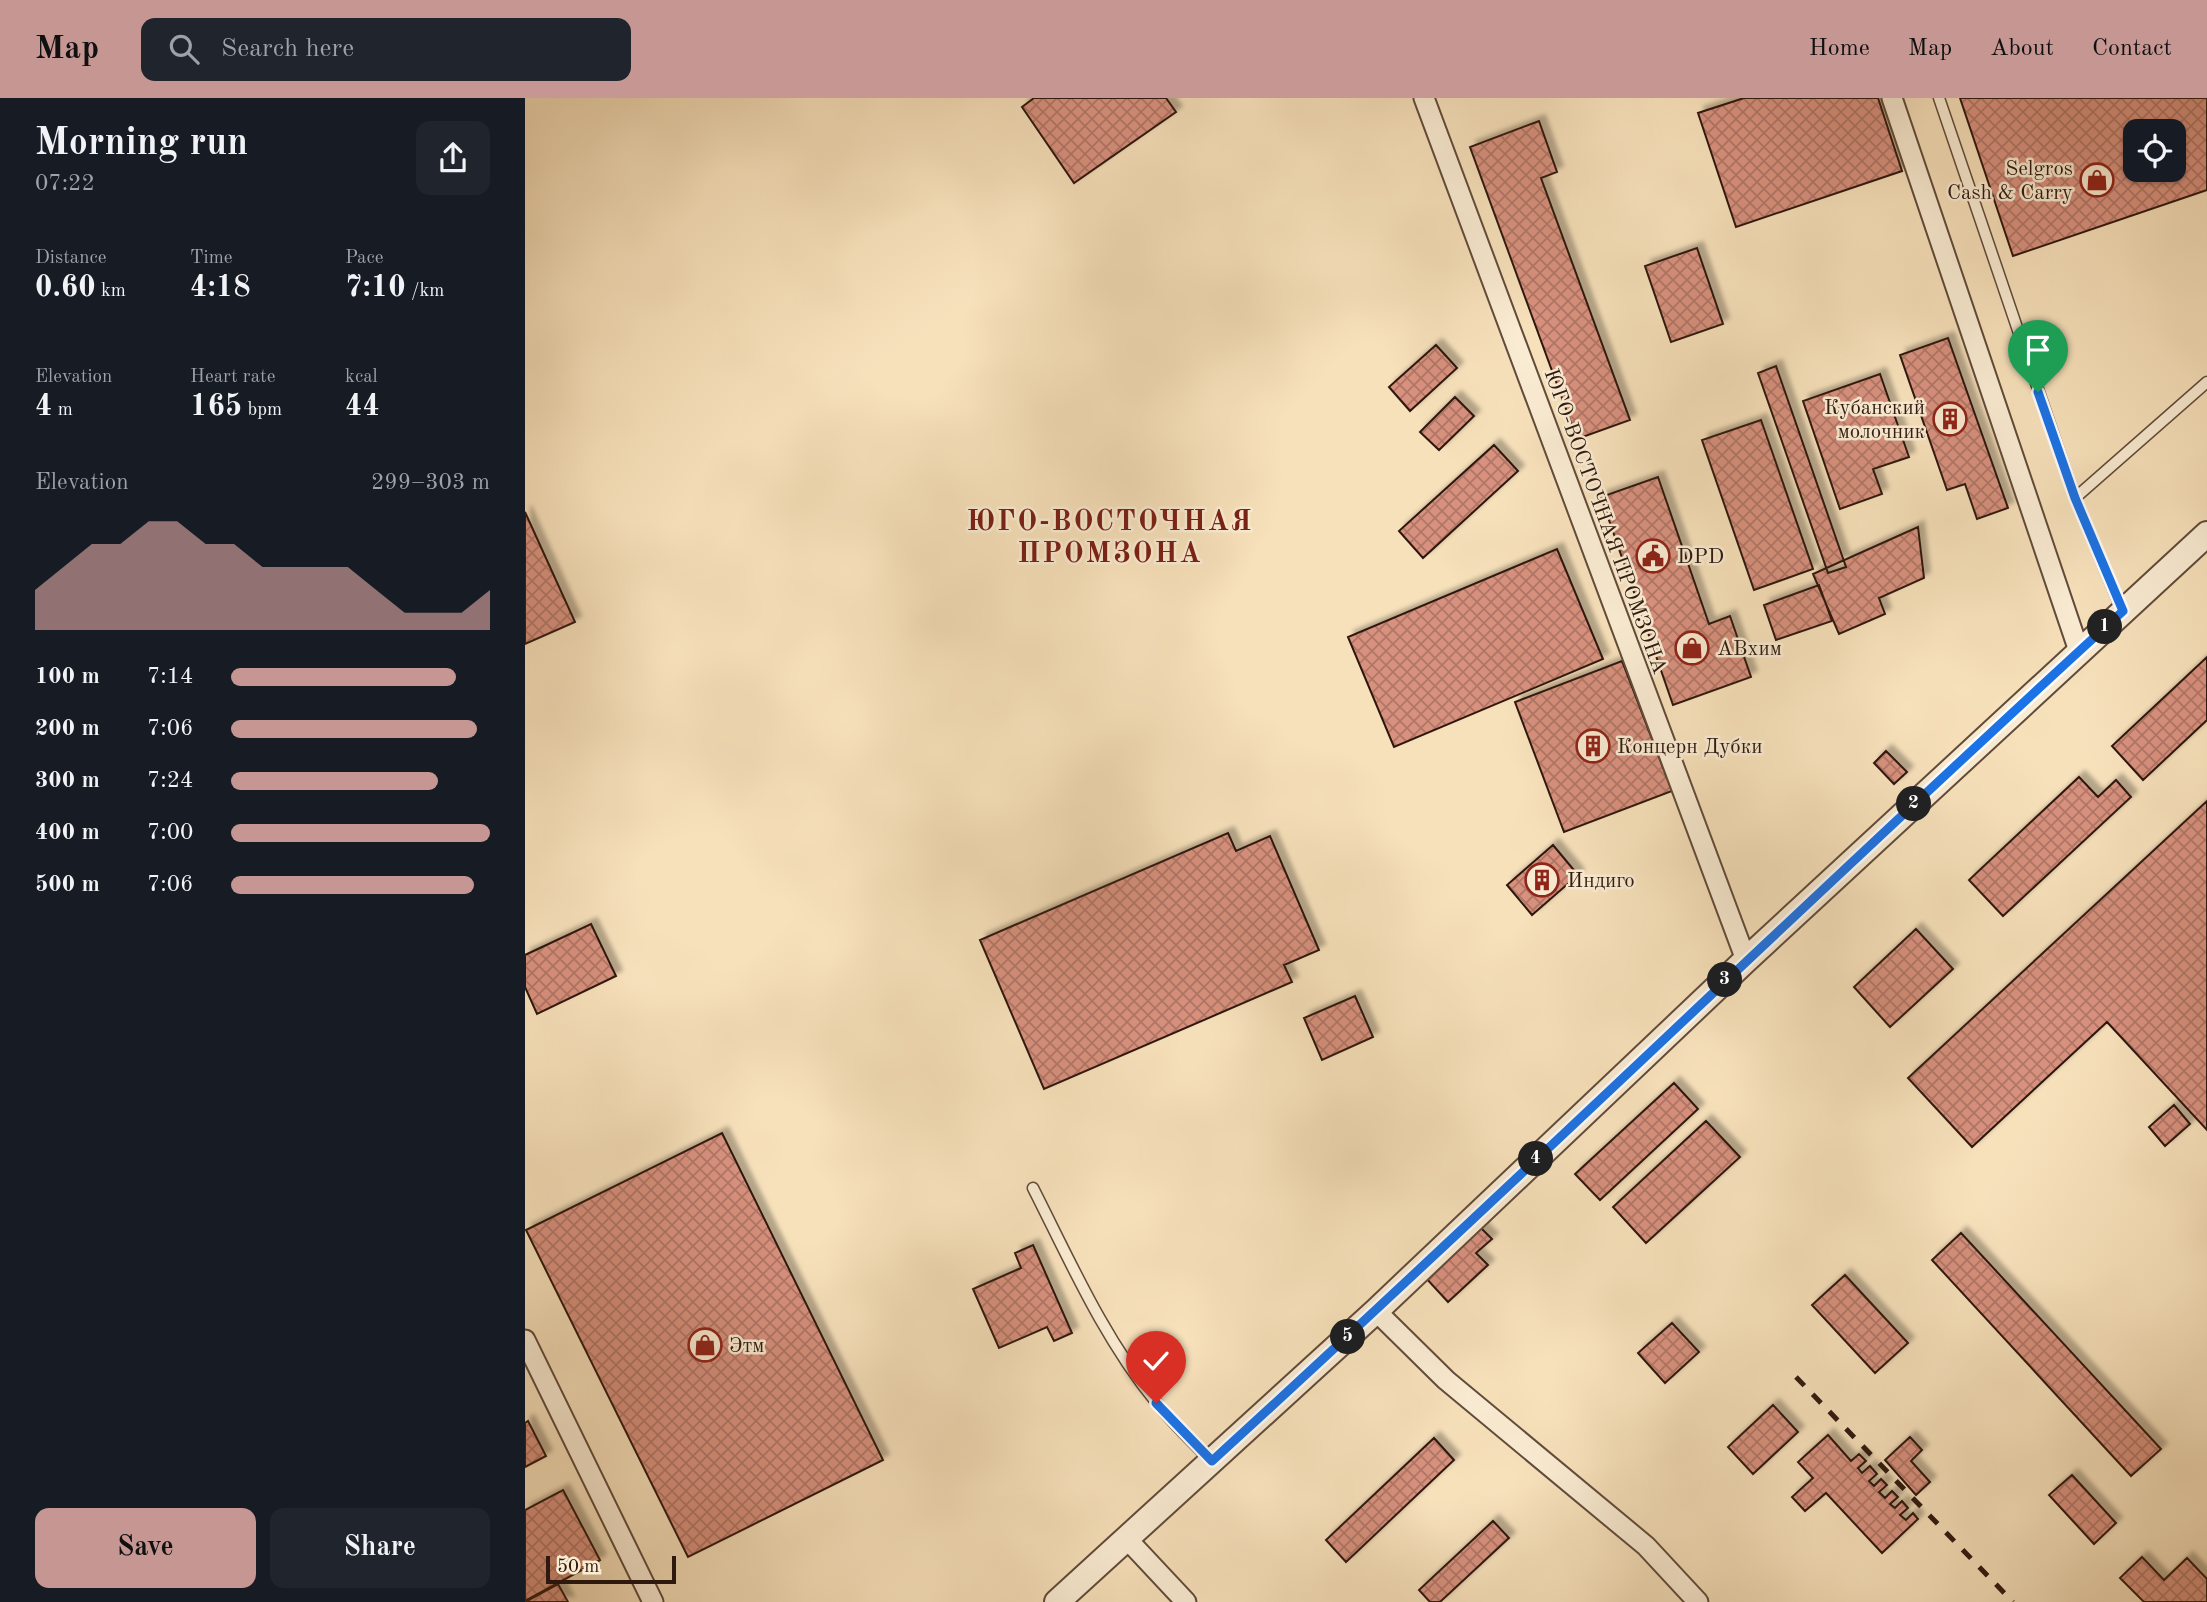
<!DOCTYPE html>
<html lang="en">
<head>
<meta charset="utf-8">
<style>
  body { margin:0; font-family:"Old Standard TT",serif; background:#20242c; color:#f1f3f6; height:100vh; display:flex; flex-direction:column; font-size:26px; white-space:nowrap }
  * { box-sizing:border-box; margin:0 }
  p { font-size:23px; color:#9ea1a6 }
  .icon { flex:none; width:38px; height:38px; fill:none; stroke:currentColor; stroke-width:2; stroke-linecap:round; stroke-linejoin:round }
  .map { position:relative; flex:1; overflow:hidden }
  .sheet { display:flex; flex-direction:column; background:#171b24; width:525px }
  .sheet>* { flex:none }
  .controls { position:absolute; left:1598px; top:21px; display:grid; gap:14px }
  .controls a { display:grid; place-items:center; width:63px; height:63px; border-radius:14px; background:#171b24; box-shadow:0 2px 5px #0004; font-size:35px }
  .scale { position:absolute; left:21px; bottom:18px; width:130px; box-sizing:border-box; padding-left:7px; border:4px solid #2f190f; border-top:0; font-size:19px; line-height:24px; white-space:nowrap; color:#2f190f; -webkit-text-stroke:5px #faecd3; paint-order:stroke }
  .pin { position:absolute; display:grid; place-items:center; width:60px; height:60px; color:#fff; margin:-72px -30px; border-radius:50% 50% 50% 0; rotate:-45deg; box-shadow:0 0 7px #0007 }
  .pin .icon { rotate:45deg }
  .km { position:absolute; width:35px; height:35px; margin:-18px; border-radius:50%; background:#222; color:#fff; font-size:19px; line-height:35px; text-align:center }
  .round { display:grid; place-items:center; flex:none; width:74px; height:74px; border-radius:14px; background:#20242c }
  .head { display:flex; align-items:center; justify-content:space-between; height:119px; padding:0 35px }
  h1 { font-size:38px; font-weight:700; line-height:52px }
  .figures { display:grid; grid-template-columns:repeat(3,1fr); gap:10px; height:119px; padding:7px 35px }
  .figures div { display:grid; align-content:center }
  .figures b { font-size:30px; font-weight:700 }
  .figures small { font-size:19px; font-weight:400 }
  .figures p { font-size:19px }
  .chart { height:196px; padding:14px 35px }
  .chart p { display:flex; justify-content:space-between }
  .chart svg { width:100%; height:126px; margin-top:7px; fill:#c59692; opacity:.7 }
  .action { display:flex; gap:14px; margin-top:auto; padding:14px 35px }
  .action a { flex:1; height:80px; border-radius:14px; background:#c59692; color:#111; font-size:28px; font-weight:700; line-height:80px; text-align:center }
  .action a+a { background:#20242c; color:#f1f3f6 }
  ul { padding:0 35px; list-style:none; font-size:23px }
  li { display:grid; grid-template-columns:112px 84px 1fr; align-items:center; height:52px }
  li i { height:18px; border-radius:9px; background:#c59692 }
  header { display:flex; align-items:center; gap:42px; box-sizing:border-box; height:98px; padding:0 35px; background:#c59692; color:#111 }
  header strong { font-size:33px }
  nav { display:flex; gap:38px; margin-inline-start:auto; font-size:24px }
  .search { width:490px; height:63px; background:#20242c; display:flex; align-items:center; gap:18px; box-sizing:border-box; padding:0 24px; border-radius:14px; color:#9ea1a6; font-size:26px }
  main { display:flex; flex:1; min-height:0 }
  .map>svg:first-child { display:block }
  .building { fill:url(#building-cross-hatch); stroke:#2f190f; stroke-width:2; fill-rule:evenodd; filter:url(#shadow) }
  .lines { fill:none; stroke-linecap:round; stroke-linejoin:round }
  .service-casing { stroke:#614b3a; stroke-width:13 }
  .minor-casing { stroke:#614b3a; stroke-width:23 }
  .tertiary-casing { stroke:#614b3a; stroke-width:28 }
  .service { stroke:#faecd3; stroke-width:10 }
  .minor { stroke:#faecd3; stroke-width:19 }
  .tertiary { stroke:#faecd3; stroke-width:24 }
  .rail { stroke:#2f190f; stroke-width:5; stroke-dasharray:12 12; stroke-linecap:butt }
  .route-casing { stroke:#fff; stroke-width:14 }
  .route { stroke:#1a73e8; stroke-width:9 }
  .labels { text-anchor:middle; stroke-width:5; stroke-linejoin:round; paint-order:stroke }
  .poi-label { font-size:21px; fill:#2f190f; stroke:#faecd3; text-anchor:start }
  .street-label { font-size:21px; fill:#2f190f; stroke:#faecd3 }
  .district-label { font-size:28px; font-weight:bold; letter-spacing:2px; fill:#7a1f14; stroke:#faecd3 }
</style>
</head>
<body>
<header>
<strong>Map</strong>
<div class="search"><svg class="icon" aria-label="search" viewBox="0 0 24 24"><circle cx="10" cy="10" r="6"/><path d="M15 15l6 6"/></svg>Search here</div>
<nav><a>Home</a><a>Map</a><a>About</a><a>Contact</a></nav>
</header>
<main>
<section class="sheet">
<div class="head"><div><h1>Morning run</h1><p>07:22</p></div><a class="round"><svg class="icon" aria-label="share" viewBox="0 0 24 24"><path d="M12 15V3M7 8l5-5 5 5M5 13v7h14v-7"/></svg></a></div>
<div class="figures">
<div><p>Distance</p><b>0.60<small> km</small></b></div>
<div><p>Time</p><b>4:18</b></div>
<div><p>Pace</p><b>7:10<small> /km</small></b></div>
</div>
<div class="figures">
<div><p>Elevation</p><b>4<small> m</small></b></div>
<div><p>Heart rate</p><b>165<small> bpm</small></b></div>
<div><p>kcal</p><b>44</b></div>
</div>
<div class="chart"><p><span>Elevation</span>299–303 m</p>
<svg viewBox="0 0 160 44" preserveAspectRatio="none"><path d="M0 44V30L10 22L20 14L30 14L40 6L50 6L60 14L70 14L80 22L90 22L100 22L110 22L120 30L130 38L140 38L150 38L160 30V44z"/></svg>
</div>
<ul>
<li><b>100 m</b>7:14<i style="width:87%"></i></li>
<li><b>200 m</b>7:06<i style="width:95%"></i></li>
<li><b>300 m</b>7:24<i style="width:80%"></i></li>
<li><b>400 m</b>7:00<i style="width:100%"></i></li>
<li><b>500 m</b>7:06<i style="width:94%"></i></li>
</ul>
<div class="action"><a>Save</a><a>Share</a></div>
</section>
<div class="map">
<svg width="1682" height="1504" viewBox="0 0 1682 1504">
  <defs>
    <pattern id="building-cross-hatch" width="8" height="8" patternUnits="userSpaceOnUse" patternTransform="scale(1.75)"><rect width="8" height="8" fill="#d8917e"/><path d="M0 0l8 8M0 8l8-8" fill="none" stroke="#b07666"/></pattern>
    <filter id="shadow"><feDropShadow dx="6" dy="-6" stdDeviation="2" flood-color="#0004"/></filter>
  </defs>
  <rect width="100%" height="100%" fill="#f7e1bb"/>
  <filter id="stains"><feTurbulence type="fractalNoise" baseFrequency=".00286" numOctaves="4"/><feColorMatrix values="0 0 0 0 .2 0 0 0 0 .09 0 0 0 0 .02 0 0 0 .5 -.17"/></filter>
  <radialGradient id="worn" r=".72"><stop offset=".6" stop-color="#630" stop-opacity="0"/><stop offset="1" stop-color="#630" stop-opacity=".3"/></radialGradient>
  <!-- building -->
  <path class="building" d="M509,0H641L651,14L549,85L497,9Z
    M1219,0H1353L1377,73L1211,129L1173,15Z
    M1435,0H1682V92L1488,158ZM1610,33H1648V72H1610Z
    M1014,23L1032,74L1016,80L1105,322L1052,341L945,49Z
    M1172,150L1198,226L1146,244L1120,168Z
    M1423,240L1483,410L1452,421L1440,386L1422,392L1375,257Z
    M911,247L932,270L885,313L864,289Z
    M1251,268L1321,469L1303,475L1233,275Z
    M1355,276L1384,359L1348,371L1357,396L1315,411L1278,303Z
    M930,299L949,318L914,352L895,334Z
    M1236,322L1288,471L1229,492L1177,342Z
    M969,347L993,373L898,460L874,433Z
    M1133,379L1184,526L1205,518L1226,579L1148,607L1076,399Z
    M0,414L50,524L0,546Z
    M1393,429L1399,480L1354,500L1360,516L1314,536L1288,476Z
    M1032,451L1078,561L869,649L823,539Z
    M1294,487L1307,523L1251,542L1239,507Z
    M1682,559V622L1618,682L1587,648Z
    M1097,563L1147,693L1039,734L990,604Z
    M1361,653L1382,674L1369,686L1349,665Z
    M1554,679L1573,699L1591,682L1606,699L1478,818L1444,782Z
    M1682,703V1032L1582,924L1447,1049L1383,980Z
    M703,735L711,753L745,738L794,852L759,867L767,884L519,991L455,842Z
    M1028,747L1053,777L1007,817L982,787Z
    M66,826L91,878L12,916L0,889V857Z
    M1391,831L1428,871L1365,929L1329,889Z
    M830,898L848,939L797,962L779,920Z
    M1149,985L1173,1011L1075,1102L1050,1076Z
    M1649,1007L1665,1026L1640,1048L1624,1029Z
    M1181,1023L1215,1059L1121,1145L1088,1109Z
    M197,1035L358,1362L163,1459L1,1132Z
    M955,1129L967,1141L951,1155L963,1167L923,1204L900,1179Z
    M1436,1135L1636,1351L1606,1378L1407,1162Z
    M508,1147L547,1235L529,1243L522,1229L474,1250L448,1191L496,1170L490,1155Z
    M1320,1177L1383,1245L1350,1275L1287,1207Z
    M1147,1225L1174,1254L1140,1285L1113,1255Z
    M1248,1307L1273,1334L1228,1376L1203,1349Z
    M3,1323L21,1358L0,1369V1325Z
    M1303,1337L1326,1363L1334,1356L1341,1363L1333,1370L1337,1375L1345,1368L1352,1376L1344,1383L1349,1388L1356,1381L1362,1387L1354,1394L1360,1400L1367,1393L1373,1399L1365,1406L1370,1410L1377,1403L1383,1410L1375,1417L1381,1422L1388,1415L1393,1421L1357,1455L1301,1395L1280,1413L1267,1399L1288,1380L1273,1364Z
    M1385,1339L1397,1352L1386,1363L1405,1384L1391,1397L1360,1362Z
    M909,1340L929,1362L821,1464L801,1442Z
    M1547,1377L1591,1425L1569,1446L1524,1397Z
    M38,1392L75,1462L0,1503V1412Z
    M968,1423L984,1440L915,1504H905L894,1492Z
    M1617,1459L1639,1482L1662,1460L1682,1481V1504H1619L1595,1480Z
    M33,1486L43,1504H0Z"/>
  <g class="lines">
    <defs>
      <path id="service" d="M1414,0L1550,400
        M1597,512L1550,400L1682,284
        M508,1090C545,1163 579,1241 631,1304C647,1325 668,1344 686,1363"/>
      <path id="minor" d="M899,0L1221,862
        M1367,0L1554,553
        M851,1213L921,1282L1121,1448L1173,1504
        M0,1242L128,1504
        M602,1441L661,1504"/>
      <path id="tertiary" d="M532,1504L851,1213L1221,862L1682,436"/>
    </defs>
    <!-- service casing -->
    <use href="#service" class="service-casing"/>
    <!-- minor casing -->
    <use href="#minor" class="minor-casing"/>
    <!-- tertiary casing -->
    <use href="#tertiary" class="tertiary-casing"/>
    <!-- service -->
    <use href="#service" class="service"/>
    <!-- minor -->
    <use href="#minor" class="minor"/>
    <!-- tertiary -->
    <use href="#tertiary" class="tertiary"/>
    <!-- rail -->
    <path class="rail" d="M1271,1279L1488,1504"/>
  </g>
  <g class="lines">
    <defs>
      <path id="route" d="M631,1305L687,1363C994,1083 1291,793 1598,513L1550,400L1513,294"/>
    </defs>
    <!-- route casing -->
    <use href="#route" class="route-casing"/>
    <!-- route -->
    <use href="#route" class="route"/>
  </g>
  <!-- icons -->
  <defs>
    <symbol id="shop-ring" viewBox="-11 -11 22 22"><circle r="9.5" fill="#faecd3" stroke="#8f2418" stroke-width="1.5"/><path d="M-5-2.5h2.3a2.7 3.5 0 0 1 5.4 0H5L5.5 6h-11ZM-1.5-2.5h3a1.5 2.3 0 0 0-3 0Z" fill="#8f2418"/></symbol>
    <symbol id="building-ring" viewBox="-11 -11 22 22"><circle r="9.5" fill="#faecd3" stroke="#8f2418" stroke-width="1.5"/><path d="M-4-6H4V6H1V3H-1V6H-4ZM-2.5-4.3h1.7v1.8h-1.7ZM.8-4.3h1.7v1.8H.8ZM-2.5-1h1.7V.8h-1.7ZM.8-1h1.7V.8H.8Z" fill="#8f2418"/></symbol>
    <symbol id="civic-ring" viewBox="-11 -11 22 22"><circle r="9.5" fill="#faecd3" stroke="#8f2418" stroke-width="1.5"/><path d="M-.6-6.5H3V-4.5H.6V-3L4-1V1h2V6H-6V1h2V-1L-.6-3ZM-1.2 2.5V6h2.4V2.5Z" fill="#8f2418"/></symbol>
  </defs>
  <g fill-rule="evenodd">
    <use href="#shop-ring" x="1553" y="63" width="38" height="38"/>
    <use href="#building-ring" x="1406" y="302" width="38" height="38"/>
    <use href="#civic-ring" x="1109" y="439" width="38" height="38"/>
    <use href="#shop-ring" x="1148" y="531" width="38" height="38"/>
    <use href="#building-ring" x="1049" y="629" width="38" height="38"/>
    <use href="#building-ring" x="998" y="763" width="38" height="38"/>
    <use href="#shop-ring" x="161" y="1228" width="38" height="38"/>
  </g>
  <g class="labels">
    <!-- poi labels -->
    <g class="poi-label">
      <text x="1548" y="77" text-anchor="end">Selgros<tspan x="1548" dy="24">Cash &amp; Carry</tspan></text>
      <text x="1400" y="316" text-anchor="end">Кубанский<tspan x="1400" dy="24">молочник</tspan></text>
      <text x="1152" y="465">DPD</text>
      <text x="1192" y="557">АВхим</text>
      <text x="1092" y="655">Концерн Дубки</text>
      <text x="1042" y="789">Индиго</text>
      <text x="204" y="1254">Этм</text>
    </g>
    <!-- street labels -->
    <g class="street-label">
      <text transform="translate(1081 423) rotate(70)" y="7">ЮГО-ВОСТОЧНАЯ ПРОМЗОНА</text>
    </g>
    <!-- district labels -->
    <g class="district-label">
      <text x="585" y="432">ЮГО-ВОСТОЧНАЯ<tspan x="585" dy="32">ПРОМЗОНА</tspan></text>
    </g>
  </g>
  <rect width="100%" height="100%" filter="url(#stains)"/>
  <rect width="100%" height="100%" fill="url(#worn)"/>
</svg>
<div class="controls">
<a><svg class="icon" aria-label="locate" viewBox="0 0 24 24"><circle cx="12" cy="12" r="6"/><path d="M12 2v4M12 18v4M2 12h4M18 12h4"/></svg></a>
</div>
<div class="scale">50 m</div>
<div class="pin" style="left:1513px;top:294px;background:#1e9e55"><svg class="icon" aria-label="arrive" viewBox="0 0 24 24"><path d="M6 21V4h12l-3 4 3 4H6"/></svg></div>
<div class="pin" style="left:631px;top:1305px;background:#d93025"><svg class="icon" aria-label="check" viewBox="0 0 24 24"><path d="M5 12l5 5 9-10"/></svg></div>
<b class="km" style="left:1580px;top:529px">1</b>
<b class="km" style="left:1389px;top:706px">2</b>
<b class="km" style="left:1200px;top:882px">3</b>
<b class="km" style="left:1011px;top:1061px">4</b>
<b class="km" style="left:823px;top:1239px">5</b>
</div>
</main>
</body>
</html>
